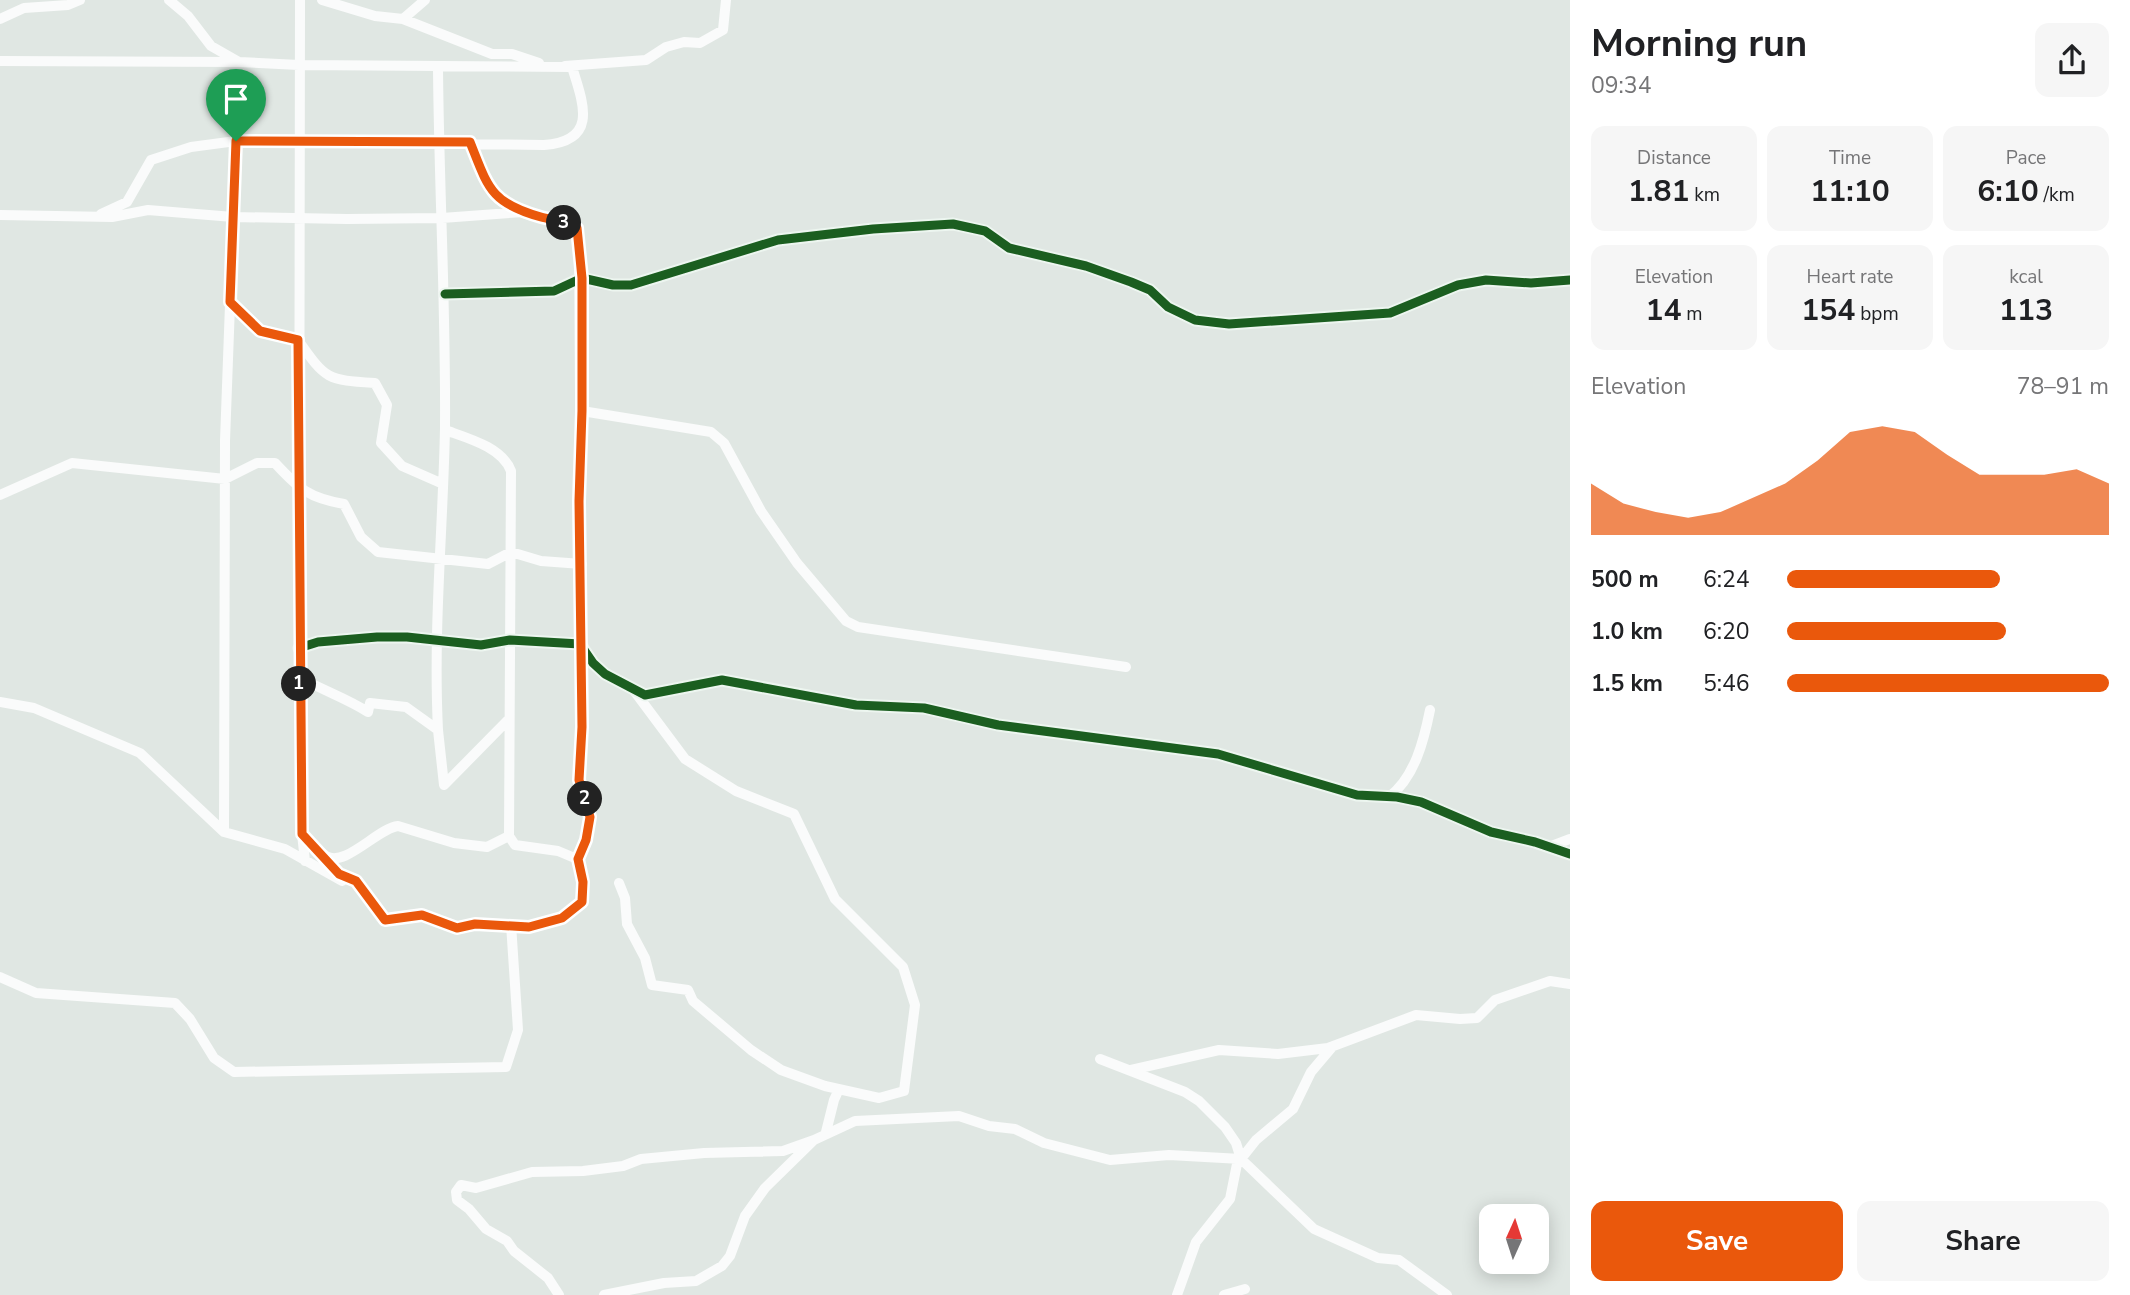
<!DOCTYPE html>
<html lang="en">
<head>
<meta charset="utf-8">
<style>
  body { margin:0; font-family:"Nunito Sans",sans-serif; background:#f6f6f6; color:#202124; height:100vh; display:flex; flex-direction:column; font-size:26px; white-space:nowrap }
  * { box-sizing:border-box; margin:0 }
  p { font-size:23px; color:#757577 }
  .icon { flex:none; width:38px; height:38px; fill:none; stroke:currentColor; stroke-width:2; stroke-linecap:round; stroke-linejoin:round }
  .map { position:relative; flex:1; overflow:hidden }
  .details { display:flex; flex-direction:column; background:#fff; width:560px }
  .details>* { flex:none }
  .needle { width:46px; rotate:3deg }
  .fabs { position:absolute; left:1479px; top:1204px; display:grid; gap:14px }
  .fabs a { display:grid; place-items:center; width:70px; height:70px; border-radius:14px; background:#fff; box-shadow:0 4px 18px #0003; font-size:35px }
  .pin { position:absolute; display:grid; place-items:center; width:60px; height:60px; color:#fff; margin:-72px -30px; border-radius:50% 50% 50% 0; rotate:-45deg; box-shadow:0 0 7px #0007 }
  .pin .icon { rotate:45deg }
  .km { position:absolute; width:35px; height:35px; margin:-18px; border-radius:50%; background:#222; color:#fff; font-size:19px; line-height:35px; text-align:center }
  .round { display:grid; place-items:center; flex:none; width:74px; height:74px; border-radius:14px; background:#f6f6f6 }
  .overview { display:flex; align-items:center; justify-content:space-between; height:119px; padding:0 21px }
  h1 { font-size:38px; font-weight:700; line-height:52px }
  .figures { display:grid; grid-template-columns:repeat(3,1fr); gap:10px; height:119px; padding:7px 21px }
  .figures div { display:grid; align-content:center; border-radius:14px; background:#f6f6f6; text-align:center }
  .figures b { font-size:30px; font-weight:700 }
  .figures small { font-size:19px; font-weight:400 }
  .figures p { font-size:19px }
  .chart { height:196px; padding:14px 21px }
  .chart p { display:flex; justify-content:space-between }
  .chart svg { width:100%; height:126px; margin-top:7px; fill:#ea580c; opacity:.7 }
  .button { display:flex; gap:14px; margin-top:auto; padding:14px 21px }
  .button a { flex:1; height:80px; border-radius:14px; background:#ea580c; color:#fff; font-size:28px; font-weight:700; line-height:80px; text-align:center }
  .button a+a { background:#f6f6f6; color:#202124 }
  ul { padding:0 21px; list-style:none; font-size:23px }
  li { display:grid; grid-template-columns:112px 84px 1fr; align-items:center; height:52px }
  li i { height:18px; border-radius:9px; background:#ea580c }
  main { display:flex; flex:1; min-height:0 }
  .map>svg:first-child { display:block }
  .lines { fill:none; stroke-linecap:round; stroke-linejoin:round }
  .minor { stroke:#fafbfb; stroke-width:10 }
  .cycleway-casing { stroke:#edf6f0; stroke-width:13 }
  .cycleway { stroke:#1b5e20; stroke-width:9 }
  .route-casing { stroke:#fff; stroke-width:14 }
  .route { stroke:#ea580c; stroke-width:9 }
</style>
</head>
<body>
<main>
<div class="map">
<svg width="1570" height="1295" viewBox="0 0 1570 1295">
  <rect width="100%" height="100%" fill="#e0e7e3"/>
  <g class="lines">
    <!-- minor -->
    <path class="minor" d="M300,0L299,677L302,834L305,861
      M322,0L375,16L403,19L492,54H512L539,63
      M0,19L24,8L68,5L80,0
      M403,19L425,0
      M0,61L239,62
      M565,66L646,60L666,47L684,42L700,43L723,30L726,0
      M438,68C439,188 446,308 445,428C443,529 433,629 438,730
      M470,142C476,157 481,174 489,188C503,214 549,220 574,225L579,232L582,727L579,780L590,817L586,840L577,859
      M101,214L127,202L151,160L191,147L236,141L544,145C598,141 584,105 572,67L299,65L239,62L211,46L188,16L169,0
      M0,215L112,217L148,210L233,217L347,219L442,218L523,212
      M445,294L554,291L582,278L613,285H631L778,240L873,229L953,224L985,231L1009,248L1086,266L1131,282L1150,290L1168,307L1195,320L1229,324L1390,313L1458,285L1486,280L1531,283L1570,280
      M230,302L260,331L298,340C326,380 327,380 375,383L387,405L381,443L402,466L443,484
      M582,411L711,432L724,443L761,511L797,563L846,621L858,627L1126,667
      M445,430C467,438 502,447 511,471L509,836
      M0,495L72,463L225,479L257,463H275C299,489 309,498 344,504L361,537L378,552L488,564L511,552L541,561L582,564
      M299,648L318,642L377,637H407L481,645L510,640L580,644L593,663L605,674L645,695L722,680L856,705L924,708L998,725L1218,754L1357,795L1397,797L1421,802L1491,832L1535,842L1570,854
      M299,677C322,690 346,698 368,712L370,703L406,707L438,730L444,785L509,719
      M0,702L34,708L140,753L224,832L285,849L342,881
      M1389,797C1415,777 1424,740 1430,710
      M398,826L454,843L487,847L509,836L515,845L558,851L577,859L583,882L582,902L562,918L529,927L475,924L457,928L422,915L385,920L356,881L339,874L302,834C309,841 317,850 326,856C345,868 378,828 398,826Z
      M224,832L225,441L236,141
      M1549,847L1570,839
      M619,883L625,898L627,924L645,958L652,985L688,990L693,1001L751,1050L781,1070L825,1086L879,1098L904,1091L915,1005L903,967L835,899L794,814L736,791L685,759L635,692
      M0,977L36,993L175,1003L190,1019L214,1058L234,1072L506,1067L518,1030L511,924
      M1100,1059L1185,1092L1199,1101L1225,1127L1236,1143L1241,1159L1314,1229L1378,1258L1399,1260L1447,1295
      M1131,1070L1219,1050L1278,1054L1328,1048L1416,1015L1460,1019L1477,1018L1495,1000L1550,981L1570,984
      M826,1132L834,1100L839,1089
      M559,1295L548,1278L514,1251L507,1241L486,1229L469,1209L457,1200L456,1192L461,1185L476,1188L532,1172L583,1171L623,1166L641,1159L704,1153L783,1151L814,1140
      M604,1295L664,1283L696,1281L722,1266L730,1256L745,1216L765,1188L814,1140L855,1121L959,1116L989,1126L1015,1129L1044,1143L1110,1160L1169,1155L1241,1159
      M1177,1295L1196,1242L1230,1199L1237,1164L1256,1140L1293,1109L1311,1072L1333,1046
      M1224,1295L1245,1289"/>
    <defs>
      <path id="cycleway" d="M445,294L554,291L582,278L613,285H631L778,240L873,229L953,224L985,231L1009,248L1086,266L1131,282L1150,290L1168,307L1195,320L1229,324L1390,313L1458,285L1486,280L1531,283L1570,280
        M299,648L318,642L377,637H407L481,645L510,640L580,644L593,663L605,674L645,695L722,680L856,705L924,708L998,725L1218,754L1357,795L1397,797L1421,802L1491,832L1535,842L1570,854"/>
    </defs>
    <!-- cycleway casing -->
    <use href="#cycleway" class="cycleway-casing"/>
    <!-- cycleway -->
    <use href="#cycleway" class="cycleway"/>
  </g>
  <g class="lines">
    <defs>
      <path id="route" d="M236,141L470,142C488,187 490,203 541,217C552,220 568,221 577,228L582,278V411L579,501L582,727L579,780L590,817L586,840L578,859L583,882L582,902L562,918L529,927L475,924L457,928L422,915L385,920L356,881L339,874L302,834L298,340L260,331L230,302Z"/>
    </defs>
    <!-- route casing -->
    <use href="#route" class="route-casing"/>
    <!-- route -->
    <use href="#route" class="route"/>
  </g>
</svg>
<div class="fabs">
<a><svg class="needle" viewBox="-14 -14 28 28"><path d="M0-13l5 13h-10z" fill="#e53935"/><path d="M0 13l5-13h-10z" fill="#757577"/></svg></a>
</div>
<div class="pin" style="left:236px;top:141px;background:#1e9e55"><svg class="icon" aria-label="arrive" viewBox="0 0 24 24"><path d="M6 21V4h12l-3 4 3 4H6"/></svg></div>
<b class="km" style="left:299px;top:684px">1</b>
<b class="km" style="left:585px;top:799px">2</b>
<b class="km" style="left:564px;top:223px">3</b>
</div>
<section class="details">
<div class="overview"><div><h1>Morning run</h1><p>09:34</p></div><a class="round"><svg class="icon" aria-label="share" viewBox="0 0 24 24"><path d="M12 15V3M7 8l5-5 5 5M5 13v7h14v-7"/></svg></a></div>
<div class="figures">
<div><p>Distance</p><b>1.81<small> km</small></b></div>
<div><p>Time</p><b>11:10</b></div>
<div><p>Pace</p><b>6:10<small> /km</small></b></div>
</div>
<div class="figures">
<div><p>Elevation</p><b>14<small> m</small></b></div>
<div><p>Heart rate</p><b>154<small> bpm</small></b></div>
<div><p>kcal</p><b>113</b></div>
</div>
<div class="chart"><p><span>Elevation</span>78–91 m</p>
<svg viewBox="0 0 160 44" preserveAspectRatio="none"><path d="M0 44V26L10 33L20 36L30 38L40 36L50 31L60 26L70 18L80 8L90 6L100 8L110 16L120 23L130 23L140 23L150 21L160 26V44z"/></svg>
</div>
<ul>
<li><b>500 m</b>6:24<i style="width:66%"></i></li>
<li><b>1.0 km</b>6:20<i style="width:68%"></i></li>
<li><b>1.5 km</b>5:46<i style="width:100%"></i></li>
</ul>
<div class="button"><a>Save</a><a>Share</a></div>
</section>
</main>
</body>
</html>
